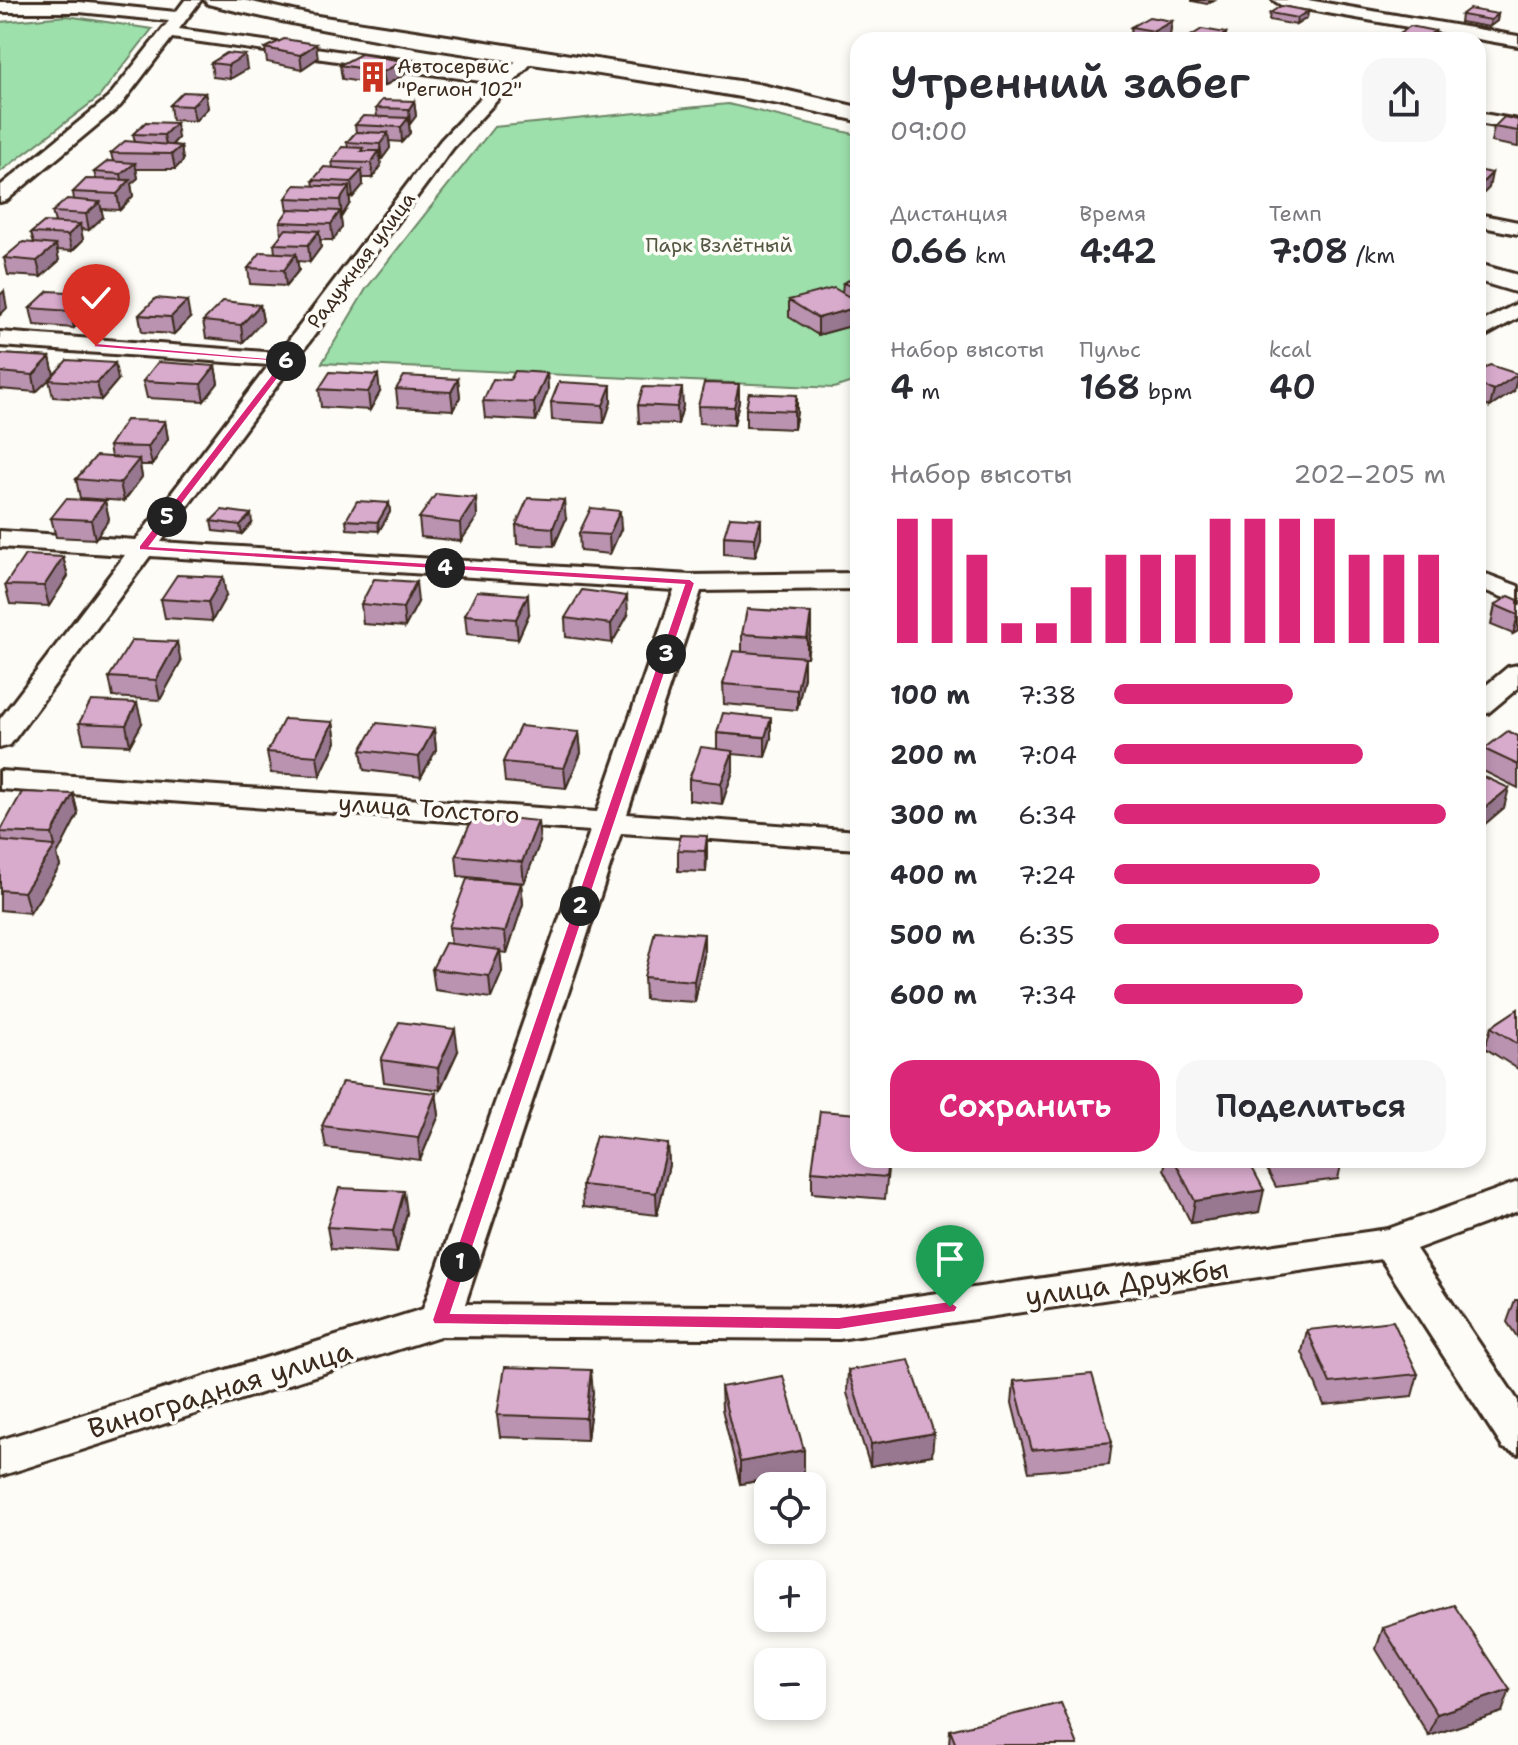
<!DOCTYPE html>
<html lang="ru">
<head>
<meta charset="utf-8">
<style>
  body { margin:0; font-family:"Shantell Sans",sans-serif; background:#f7f7f7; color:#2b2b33; height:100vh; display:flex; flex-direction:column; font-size:30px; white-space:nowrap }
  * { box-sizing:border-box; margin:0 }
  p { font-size:26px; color:#7c7c81 }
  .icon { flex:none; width:44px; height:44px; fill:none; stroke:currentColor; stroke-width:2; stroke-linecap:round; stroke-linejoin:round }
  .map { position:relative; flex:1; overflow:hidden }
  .panel { position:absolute; left:850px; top:32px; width:636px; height:1136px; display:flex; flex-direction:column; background:#fff; border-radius:24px; box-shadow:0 4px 12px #0003 }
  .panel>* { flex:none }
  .buttons { position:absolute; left:754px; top:1472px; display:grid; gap:16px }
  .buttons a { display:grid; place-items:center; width:72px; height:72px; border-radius:16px; background:#fff; box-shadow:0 4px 12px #0003; font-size:40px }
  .pin { position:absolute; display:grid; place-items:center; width:68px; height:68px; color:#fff; margin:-82px -34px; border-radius:50% 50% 50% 0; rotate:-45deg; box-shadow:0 0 8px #0007 }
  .pin .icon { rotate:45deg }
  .km { position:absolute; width:40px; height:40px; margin:-20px; border-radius:50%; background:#222; color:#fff; font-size:22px; line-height:40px; text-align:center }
  .round { display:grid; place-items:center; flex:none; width:84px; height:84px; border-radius:24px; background:#f7f7f7 }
  .summary { display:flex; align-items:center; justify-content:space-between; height:136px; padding:0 40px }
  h1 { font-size:44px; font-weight:600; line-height:60px }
  .stats { display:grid; grid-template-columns:repeat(3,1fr); gap:12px; height:136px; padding:8px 40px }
  .stats div { display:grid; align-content:center }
  .stats b { font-size:34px; font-weight:600 }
  .stats small { font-size:22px; font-weight:400 }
  .stats p { font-size:22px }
  .chart { height:224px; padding:16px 40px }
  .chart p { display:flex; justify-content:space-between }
  .chart svg { width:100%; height:144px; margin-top:8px; stroke:#db2777; stroke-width:6 }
  .cta { display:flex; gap:16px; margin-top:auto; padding:16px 40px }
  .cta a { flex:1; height:92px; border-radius:24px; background:#db2777; color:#fff; font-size:32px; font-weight:600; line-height:92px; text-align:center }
  .cta a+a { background:#f7f7f7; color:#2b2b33 }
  ul { padding:0 40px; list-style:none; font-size:26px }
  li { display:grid; grid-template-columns:128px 96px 1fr; align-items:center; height:60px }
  li i { height:20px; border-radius:10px; background:#db2777 }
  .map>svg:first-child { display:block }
  .green { fill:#9de0ac; stroke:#6c8565; stroke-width:2 }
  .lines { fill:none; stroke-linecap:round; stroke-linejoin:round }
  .minor-casing { stroke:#3b2a1e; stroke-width:6 }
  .secondary-casing { stroke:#3b2a1e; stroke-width:6 }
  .minor { fill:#fdfcf7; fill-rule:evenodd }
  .secondary { fill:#fdfcf7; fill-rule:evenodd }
  .wall { fill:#ba93b0; stroke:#3b2a1e; stroke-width:2 }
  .shaded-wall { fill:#977890; stroke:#3b2a1e; stroke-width:2 }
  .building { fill:#d8abcd; stroke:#3b2a1e; stroke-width:2 }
  .route { fill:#db2777; stroke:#fff; stroke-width:2 }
  .labels { text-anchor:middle; stroke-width:7; stroke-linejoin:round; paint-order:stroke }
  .far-poi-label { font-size:20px; fill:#3b2a1e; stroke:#fdfcf7; text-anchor:start }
  .far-park-label { font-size:20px; fill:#545842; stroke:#fdfcf7 }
  .far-street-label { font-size:20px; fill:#3b2a1e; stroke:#fdfcf7 }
  .street-label { font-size:24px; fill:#3b2a1e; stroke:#fdfcf7 }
  .near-street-label { font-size:28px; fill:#3b2a1e; stroke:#fdfcf7 }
</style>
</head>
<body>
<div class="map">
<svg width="1518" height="1745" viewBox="0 0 1518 1745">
  <rect width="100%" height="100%" fill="#fdfcf7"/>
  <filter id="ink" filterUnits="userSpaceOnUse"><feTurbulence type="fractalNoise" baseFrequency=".0125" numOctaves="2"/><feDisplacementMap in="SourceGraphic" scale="16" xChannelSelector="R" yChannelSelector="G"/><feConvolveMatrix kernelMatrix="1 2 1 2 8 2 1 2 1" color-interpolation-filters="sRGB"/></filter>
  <g filter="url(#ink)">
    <!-- green -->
    <path class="green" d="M67,16L152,29L99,97L0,172V22Z
      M728,104L858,135V380L834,388L322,363L366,289L494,127Z"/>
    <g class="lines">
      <defs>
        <path id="minor" d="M185,0H201L179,29L503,74L524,53L530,51L538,56L453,148L161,542L690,575L858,573V589L701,591L627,814L858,831V849L621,833L465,1304L839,1307L1388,1229L1518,1182V1211L1416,1249L1518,1401V1454L1503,1448L1381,1259L839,1339L440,1336L0,1476V1440L423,1309L590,831L0,789V771L597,812L674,590L150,556L10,745L0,748V719L125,555L0,547V531L136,540L269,365L0,346V332L279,353L441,140L495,83L172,38L120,106L7,200L0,202V186L108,98L169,21L79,12H0V2H79L176,12Z
          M1273,0H1308L1518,36V46L1281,5Z
          M1478,113L1518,120V130L1478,123Z
          M1478,214L1518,222V234L1478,226Z
          M1518,303V318L1478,340V324Z
          M1478,571L1518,586V603L1478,588Z
          M1518,665V688L1488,713L1478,716V692L1508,667Z"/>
        <path id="secondary" d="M204,0H243L311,15L758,84L858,107V121C643,71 421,58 208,4Z
          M1478,264L1518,275V293L1478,281Z"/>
      </defs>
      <!-- minor casing -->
      <use href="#minor" class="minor-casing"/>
      <!-- secondary casing -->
      <use href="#secondary" class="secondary-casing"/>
      <!-- minor -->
      <use href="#minor" class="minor"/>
      <!-- secondary -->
      <use href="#secondary" class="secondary"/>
    </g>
    <!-- wall -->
    <path class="wall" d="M1192,0H1214L1207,4L1192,1Z
      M1308,11L1307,18L1296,25L1269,20L1270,13Z
      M1498,14L1497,21L1489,27L1460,22L1461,15Z
      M1172,21L1170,35L1161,40H1129L1131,27Z
      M1435,31L1434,38L1430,40H1398L1400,34Z
      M1226,33L1225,40H1191V36Z
      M265,48L318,58L302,69L267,62Z
      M227,53L247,69L230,79L213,77L211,63Z
      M340,65L404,75L384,86L342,79Z
      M205,93L208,108L195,121L172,120L170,105Z
      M414,101L416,116L410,124L409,123L410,133L402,142L389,141L390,148L382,159H380L381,166L373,178H363V185L353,197H350V203L342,216L340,215L342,227L333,240H320L321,247L310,262L297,261L299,270L286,286L250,284L248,268L275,253L274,244L281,235L280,222L288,211L286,198L314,186L313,180L333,168L332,162L348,147L347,142L356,132L355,125L377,117L376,108Z
      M1518,120V147L1491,142L1494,127Z
      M146,122L178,138L172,145L181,146L183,161L175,169H136L138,178L131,184L133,196L120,210L101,209L103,217L89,230L81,229L83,240L72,251L57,250L59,261L41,277L8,275L4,258L34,243L31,233L55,222L52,212L74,200L73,192L96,179L94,172L113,161L111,153L135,141L133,134Z
      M858,276V324L818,335L789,317V300L842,293L843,283Z
      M88,293L91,310L74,328L34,325L30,308Z
      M260,305L263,321L243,342L206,338L203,321Z
      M139,315L190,318L174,334L142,332Z
      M0,354L50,357L54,375L36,392L0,389Z
      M215,366L218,383L204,401L147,398L143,381Z
      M547,373L548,390L536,421L485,418L483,401L510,380Z
      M1478,373L1514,391L1490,407L1478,403Z
      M458,379L460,397L453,410L398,407L396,389Z
      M49,380H118L101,400L53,397Z
      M319,389L380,392L370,410L321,407Z
      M749,393L797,412L794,429L746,427V409Z
      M739,401L734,425L699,423L698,406Z
      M551,402H611L604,423L552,420Z
      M638,405L683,406L678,424L639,423Z
      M165,421L168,439L152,465H140L142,477L124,501L80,498L76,479L111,457L109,446Z
      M476,498L477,517L461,541L421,537L419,518Z
      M105,501L109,519L95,539L56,537L51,518Z
      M389,503L390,512L379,531L347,529L346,520Z
      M566,519L554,546L517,544L516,525Z
      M211,521L252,523L242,534L213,531Z
      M621,529L610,554L580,551L579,533Z
      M724,536L761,537L755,557L724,554Z
      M63,557L68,576L49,606L10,604L5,585Z
      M226,596L212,621L165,618L161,599Z
      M1518,600V631L1513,634L1491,625L1495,605Z
      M418,602L405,627L363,624L361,604Z
      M811,613V632L807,657H804V677L797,710L724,704L723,684L742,652V634Z
      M529,614L518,639L467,634L465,615Z
      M628,615L612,643L566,637L565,618Z
      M181,662L160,700L113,697L109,677Z
      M333,722L336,742L320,776L271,773L267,752Z
      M79,723H142L130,745L84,743Z
      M434,729L436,750L421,777L364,770L361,750Z
      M579,732L581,753L566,788L505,782L503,762Z
      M717,733L771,738L765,757L733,754V771L722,804L689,800V779L717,749Z
      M1518,736V788L1479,769L1484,749Z
      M73,794L78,814L57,855L60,866L30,913L0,910V841H2L0,832Z
      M707,836L706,872L678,871V850Z
      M540,842L524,883L458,876L456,855Z
      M521,883L523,904L507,953L500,952L502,972L491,998L435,990L432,969L451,944L449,927Z
      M704,955L695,1002L645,999L644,977Z
      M1518,1009V1069L1485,1048L1491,1027Z
      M458,1051L440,1090L384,1082L381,1060Z
      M436,1093L439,1115L420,1160L326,1148L322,1126Z
      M668,1144L669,1165L657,1215L583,1207L582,1185Z
      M889,1160L885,1199L812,1193V1171Z
      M1166,1160H1248L1259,1212L1191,1223L1164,1169Z
      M1262,1160H1342L1338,1179L1276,1187Z
      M407,1213L397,1253L331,1249L327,1227Z
      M1515,1300H1518V1338L1507,1322Z
      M1307,1330L1418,1374L1412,1396L1324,1405L1302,1352Z
      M848,1370L932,1455L870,1466L847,1393Z
      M1014,1381L1112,1442L1109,1465L1029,1472L1012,1403Z
      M721,1387L804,1473L740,1484L722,1409Z
      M593,1392L587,1440L500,1437L497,1415Z
      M1383,1628L1502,1712L1429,1736L1376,1649Z
      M950,1730L1078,1745H949Z"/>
    <!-- shaded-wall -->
    <path class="shaded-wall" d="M1308,11L1307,18L1296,25L1297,18Z
      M1498,14L1497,21L1489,27L1491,20Z
      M1172,21L1170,35L1161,40H1153L1154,31Z
      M1435,31L1434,38L1430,40H1424V38Z
      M1226,33L1225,40H1216Z
      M316,44L318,58L302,69L300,55Z
      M245,55L247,69L230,79L228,65Z
      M403,61L404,75L384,86L383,72Z
      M205,93L208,108L195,121L192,106Z
      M414,101L416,116L410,124L409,109Z
      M408,118L410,133L402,142L401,127Z
      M176,123L178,138L167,150L164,135Z
      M388,133L390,148L382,159L380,144Z
      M181,146L183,161L175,169L172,154Z
      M379,151L381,166L373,178L371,163Z
      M135,163L138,178L131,184L133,196L120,210L117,194L123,187L121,174Z
      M362,170L363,185L353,197L351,182Z
      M1492,173L1489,188L1478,199L1481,184Z
      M349,187L350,203L342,216L340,200Z
      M100,202L103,217L89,230L86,214Z
      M340,211L342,227L333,240L331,224Z
      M80,224L83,240L72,251L68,235Z
      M319,231L321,247L310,262L308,245Z
      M56,245L59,261L41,277L37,261Z
      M296,254L299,270L286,286L284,270Z
      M4,291L7,308L0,315V295Z
      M88,293L91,310L74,328L70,311Z
      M187,301L190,318L174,334L171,317Z
      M260,305L263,321L243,342L241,325Z
      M858,307V324L818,335V318Z
      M50,357L54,375L36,392L33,375Z
      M115,363L118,380L101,400L97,383Z
      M215,366L218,383L204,401L201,384Z
      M547,373L548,390L536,421L534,403Z
      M1518,374L1514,391L1490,407L1494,390Z
      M378,375L380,392L370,410L368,392Z
      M458,379L460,397L453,410L451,392Z
      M739,384V401L734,425V407Z
      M611,385V402L604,423L603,405Z
      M682,388L683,406L678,424L677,407Z
      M797,395V412L794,429V411Z
      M165,421L168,439L152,465L148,447Z
      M139,459L142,477L124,501L120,483Z
      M476,498L477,517L461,541L460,523Z
      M564,500L566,519L554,546L553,528Z
      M105,501L109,519L95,539L91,520Z
      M389,503L390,512L379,531L378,522Z
      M620,511L621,529L610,554L609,535Z
      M251,514L252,523L242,534L240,525Z
      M761,519V537L755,557V538Z
      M63,557L68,576L49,606L44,586Z
      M223,577L226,596L212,621L208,602Z
      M416,582L418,602L405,627L403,608Z
      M528,595L529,614L518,639L516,619Z
      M627,596L628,615L612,643L611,624Z
      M811,613V632L807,657V638Z
      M1518,615V631L1513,634Z
      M177,642L181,662L160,700L156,680Z
      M804,657V677L797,710V690Z
      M137,703L142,723L130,745L126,725Z
      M771,718V738L765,757V737Z
      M333,722L336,742L320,776L317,756Z
      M434,729L436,750L421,777L419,757Z
      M579,732L581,753L566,788L564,768Z
      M733,751V771L722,804L721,783Z
      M1509,788L1504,808L1478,830V822L1481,811Z
      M73,794L78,814L57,855L60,866L30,913L24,892L55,846L52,834Z
      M538,821L540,842L524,883L522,862Z
      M707,836V857L706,872L705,851Z
      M521,883L523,904L507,953L505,932Z
      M704,934V955L695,1002L694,981Z
      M500,950L502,972L491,998L489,976Z
      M455,1029L458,1051L440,1090L438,1068Z
      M436,1093L439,1115L420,1160L418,1138Z
      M668,1144L669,1165L657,1215L656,1193Z
      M1264,1190L1259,1212L1191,1223L1195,1201Z
      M404,1191L407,1213L397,1253L393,1231Z
      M591,1370L593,1392L587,1440L586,1418Z
      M934,1433L932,1455L870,1466L871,1444Z
      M804,1450V1473L740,1484V1462Z
      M1510,1690L1502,1712L1429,1736L1437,1714Z"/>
    <!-- building -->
    <path class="building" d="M1281,6L1308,11L1297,18L1270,13Z
      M1469,9L1498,14L1491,20L1461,15Z
      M1149,17L1172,21L1154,31L1131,27Z
      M1410,26L1435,31L1424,38L1400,34Z
      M1202,29L1226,33L1216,40L1191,36Z
      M284,39L316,44L300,55L265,48Z
      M227,53L245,55L228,65L211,63Z
      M361,54L403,61L383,72L340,65Z
      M183,92L205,93L192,106L170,105Z
      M382,100L414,101L409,109L376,108Z
      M363,116L408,118L401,127L355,125Z
      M1504,117L1518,120V131L1494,127Z
      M146,122L176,123L164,135L133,134Z
      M356,132L388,133L380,144L347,142Z
      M125,141L181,146L172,154L111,153Z
      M342,147L363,148L361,151H379L371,163L332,162Z
      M108,161L135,163L121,174L94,172Z
      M324,167L362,170L351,182L313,180Z
      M1478,170L1492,173L1481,184L1478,183Z
      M86,179L130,180L117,194L73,192Z
      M295,185L349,187L340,200L286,198Z
      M67,199L100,202L86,214L52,212Z
      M289,209L340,211L331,224L280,222Z
      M44,222L80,224L68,235L31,233Z
      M286,229L319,231L308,245L274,244Z
      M23,242L56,245L37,261L4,258Z
      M261,252L296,254L284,270L248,268Z
      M858,276V288L843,283Z
      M834,288L858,302V307L818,318L789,300Z
      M48,291L88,293L70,311L30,308Z
      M156,298L187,301L171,317L139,315Z
      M223,301L260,305L241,325L203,321Z
      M0,354L50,357L33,375L0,372Z
      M67,360L115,363L97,383L49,380Z
      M158,362L215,366L201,384L143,381Z
      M1490,365L1518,374L1494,390L1478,385V373Z
      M515,371L547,373L534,403L483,401L493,379L510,380Z
      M330,372L378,375L368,392L319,389Z
      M404,376L458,379L451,392L396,389Z
      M559,382L611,385L603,405L551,402Z
      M704,383L739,384L734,407L698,406Z
      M643,387L682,388L677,407L638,405Z
      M749,393L797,395L794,411L746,409Z
      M126,420L165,421L148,447L109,446Z
      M96,456L139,459L120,483L76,479Z
      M436,494L476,498L460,523L419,518Z
      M528,498L564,500L553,528L516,525Z
      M66,499L105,501L91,520L51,518Z
      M357,501L389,503L378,522L346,520Z
      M591,508L620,511L609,535L579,533Z
      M222,510L251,514L240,525L211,521Z
      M730,517L761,519L755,538L724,536Z
      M25,555L63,557L44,586L5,585Z
      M177,575L223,577L208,602L161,599Z
      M374,579L416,582L403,608L361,604Z
      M582,590L627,596L611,624L565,618Z
      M477,591L528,595L516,619L465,615Z
      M1509,596L1518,600V615L1495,605Z
      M747,609L811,613L807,638L742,634Z
      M132,640L177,642L156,680L109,677Z
      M733,651L804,657L797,690L723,684Z
      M91,701L137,703L126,725L79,723Z
      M723,713L771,718L765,737L717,733Z
      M284,719L333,722L317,756L267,752Z
      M377,723L434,729L419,757L361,750Z
      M520,726L579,732L564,768L503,762Z
      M1508,731L1518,736V765L1484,749Z
      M701,747L733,751L721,783L689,779Z
      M1478,774L1509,788L1481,811L1478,810Z
      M22,792L73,794L52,834L0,832Z
      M474,815L538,821L522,862L456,855Z
      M680,835L707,836L705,851L678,850Z
      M0,841L55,846L24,892L0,890Z
      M467,879L521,883L505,932L449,927Z
      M655,931L704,934L694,981L644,977Z
      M445,943L500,950L489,976L432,969Z
      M1518,1009V1044L1491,1027Z
      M399,1022L455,1029L438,1068L381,1060Z
      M342,1082L436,1093L418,1138L322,1126Z
      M820,1111L858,1114V1160H888L886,1177L812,1171Z
      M596,1136L668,1144L656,1193L582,1185Z
      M1174,1160H1248L1264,1190L1195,1201Z
      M1278,1160H1323L1280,1165Z
      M339,1188L404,1191L393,1231L327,1227Z
      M1393,1321L1418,1374L1330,1383L1307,1330Z
      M909,1360L934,1433L871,1444L848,1370Z
      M505,1367L591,1370L586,1418L497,1415Z
      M1092,1374L1112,1442L1032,1450L1014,1381Z
      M783,1376L804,1450L740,1462L721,1387Z
      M1454,1605L1510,1690L1437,1714L1383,1628Z
      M1061,1703L1078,1745H956L950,1730Z"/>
  </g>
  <!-- route -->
  <path class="route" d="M96,343L292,360L150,546L690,579L695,583L451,1313L839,1317L950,1301L958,1307L955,1312L839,1330L434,1324L432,1320L684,585L139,550V546L281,362L92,347Z"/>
  <!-- icons -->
  <defs>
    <symbol id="building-bare" viewBox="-9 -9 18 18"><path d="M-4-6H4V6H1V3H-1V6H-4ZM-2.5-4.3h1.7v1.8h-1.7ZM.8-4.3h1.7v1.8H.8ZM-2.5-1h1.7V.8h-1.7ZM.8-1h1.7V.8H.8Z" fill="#c8321e" stroke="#fdfcf7" stroke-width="2.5" paint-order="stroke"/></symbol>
  </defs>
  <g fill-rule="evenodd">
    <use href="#building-bare" x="351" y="55" width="44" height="44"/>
  </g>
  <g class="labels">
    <!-- far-poi labels -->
    <g class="far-poi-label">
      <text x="397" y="73">Автосервис<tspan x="397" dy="23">"Регион 102"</tspan></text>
    </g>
    <!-- far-park labels -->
    <g class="far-park-label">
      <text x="719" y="252">Парк Взлётный</text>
    </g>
    <!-- far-street labels -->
    <g class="far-street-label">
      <text transform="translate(361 260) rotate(-53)" y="7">Радужная улица</text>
    </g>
    <!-- street labels -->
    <g class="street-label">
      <text transform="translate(429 809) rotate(4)" y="8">улица Толстого</text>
    </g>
    <!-- near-street labels -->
    <g class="near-street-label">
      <text transform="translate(1127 1282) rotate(-8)" y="10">улица Дружбы</text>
      <text transform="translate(220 1389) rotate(-17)" y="10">Виноградная улица</text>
    </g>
  </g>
</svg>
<div class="buttons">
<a><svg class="icon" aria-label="locate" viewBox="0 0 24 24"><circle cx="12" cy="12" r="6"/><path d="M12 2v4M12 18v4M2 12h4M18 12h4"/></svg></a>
<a>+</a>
<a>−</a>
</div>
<div class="pin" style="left:950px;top:1307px;background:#1e9e55"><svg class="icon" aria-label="arrive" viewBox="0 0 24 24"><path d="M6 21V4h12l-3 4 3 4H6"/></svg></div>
<div class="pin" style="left:96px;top:346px;background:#d93025"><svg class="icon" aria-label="check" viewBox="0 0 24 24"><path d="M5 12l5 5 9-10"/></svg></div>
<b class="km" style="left:460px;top:1262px">1</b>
<b class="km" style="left:580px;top:906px">2</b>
<b class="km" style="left:666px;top:654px">3</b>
<b class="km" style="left:445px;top:568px">4</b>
<b class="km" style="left:167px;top:517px">5</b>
<b class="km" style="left:286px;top:361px">6</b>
<section class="panel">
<div class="summary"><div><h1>Утренний забег</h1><p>09:00</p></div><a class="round"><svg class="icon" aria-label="share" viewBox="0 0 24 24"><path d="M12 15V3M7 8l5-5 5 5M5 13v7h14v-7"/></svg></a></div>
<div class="stats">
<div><p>Дистанция</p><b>0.66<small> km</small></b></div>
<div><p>Время</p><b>4:42</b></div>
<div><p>Темп</p><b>7:08<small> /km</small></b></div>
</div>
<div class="stats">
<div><p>Набор высоты</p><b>4<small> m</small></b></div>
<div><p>Пульс</p><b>168<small> bpm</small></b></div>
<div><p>kcal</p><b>40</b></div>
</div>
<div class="chart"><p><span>Набор высоты</span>202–205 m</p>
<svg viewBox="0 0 160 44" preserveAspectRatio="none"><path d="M5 44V6M15 44V6M25 44V17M35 44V38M45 44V38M55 44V27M65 44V17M75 44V17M85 44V17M95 44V6M105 44V6M115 44V6M125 44V6M135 44V17M145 44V17M155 44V17"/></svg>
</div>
<ul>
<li><b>100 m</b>7:38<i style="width:54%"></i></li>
<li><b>200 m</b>7:04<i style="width:75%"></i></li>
<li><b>300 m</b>6:34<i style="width:100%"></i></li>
<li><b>400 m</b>7:24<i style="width:62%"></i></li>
<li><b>500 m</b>6:35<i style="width:98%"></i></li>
<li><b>600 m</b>7:34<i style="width:57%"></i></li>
</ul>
<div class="cta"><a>Сохранить</a><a>Поделиться</a></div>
</section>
</div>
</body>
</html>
